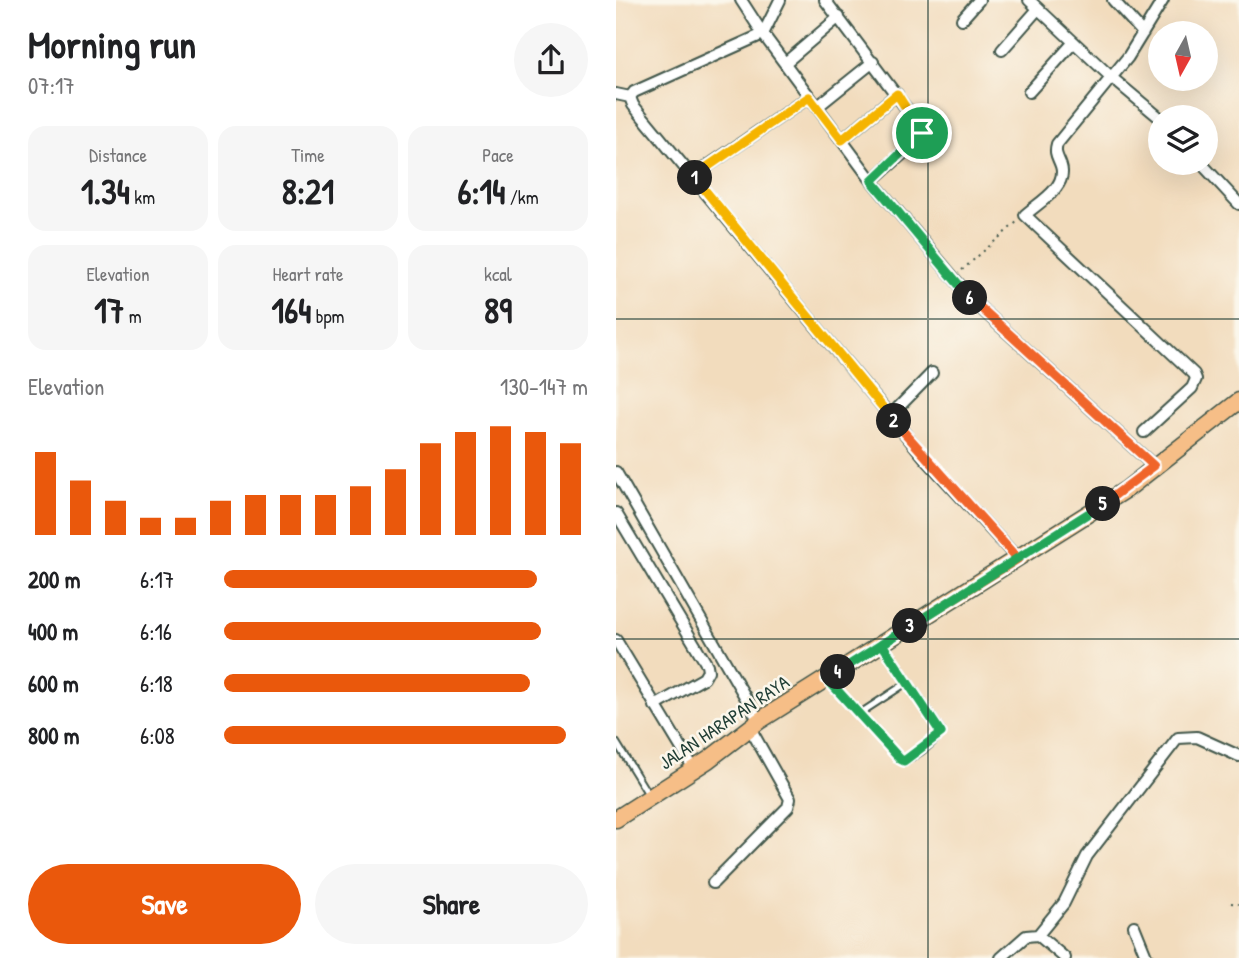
<!DOCTYPE html>
<html lang="en">
<head>
<meta charset="utf-8">
<style>
  body { margin:0; font-family:"Patrick Hand",sans-serif; background:#f6f6f6; color:#202124; height:100vh; display:flex; flex-direction:column; font-size:26px; white-space:nowrap }
  * { box-sizing:border-box; margin:0 }
  p { font-size:23px; color:#757577 }
  .icon { flex:none; width:38px; height:38px; fill:none; stroke:currentColor; stroke-width:2; stroke-linecap:round; stroke-linejoin:round }
  .map { position:relative; flex:1; overflow:hidden }
  .sheet { display:flex; flex-direction:column; background:#fff; width:616px }
  .sheet>* { flex:none }
  .needle { width:46px; rotate:188deg }
  .tools { position:absolute; left:532px; top:21px; display:grid; gap:14px }
  .tools a { display:grid; place-items:center; width:70px; height:70px; border-radius:50%; background:#fff; box-shadow:0 7px 28px #0002; font-size:35px }
  .pin { position:absolute; display:grid; place-items:center; width:60px; height:60px; color:#fff; margin:-30px; border:4px solid #fff; border-radius:50%; box-shadow:0 2px 7px #0007 }
  .km { position:absolute; width:35px; height:35px; margin:-18px; border-radius:50%; background:#222; color:#fff; font-size:19px; line-height:35px; text-align:center }
  .round { display:grid; place-items:center; flex:none; width:74px; height:74px; border-radius:37px; background:#f6f6f6 }
  .headline { display:flex; align-items:center; justify-content:space-between; height:119px; padding:0 28px }
  h1 { font-size:38px; font-weight:700; line-height:52px }
  .figures { display:grid; grid-template-columns:repeat(3,1fr); gap:10px; height:119px; padding:7px 28px }
  .figures div { display:grid; align-content:center; border-radius:18px; background:#f6f6f6; text-align:center }
  .figures b { font-size:35px; font-weight:700 }
  .figures small { font-size:19px; font-weight:400 }
  .figures p { font-size:19px }
  .chart { height:196px; padding:14px 28px }
  .chart p { display:flex; justify-content:space-between }
  .chart svg { width:100%; height:126px; margin-top:7px; stroke:#ea580c; stroke-width:6 }
  .action { display:flex; gap:14px; margin-top:auto; padding:14px 28px }
  .action a { flex:1; height:80px; border-radius:42px; background:#ea580c; color:#fff; font-size:28px; font-weight:700; line-height:80px; text-align:center }
  .action a+a { background:#f6f6f6; color:#202124 }
  ul { padding:0 28px; list-style:none; font-size:23px }
  li { display:grid; grid-template-columns:112px 84px 1fr; align-items:center; height:52px }
  li i { height:18px; border-radius:9px; background:#ea580c }
  main { display:flex; flex:1; min-height:0 }
  .map>svg:first-child { display:block }
  .lines { fill:none; stroke-linecap:round; stroke-linejoin:round }
  .service-casing { stroke:#3f5549; stroke-width:9 }
  .minor-casing { stroke:#3f5549; stroke-width:14 }
  .primary-casing { stroke:#3f5549; stroke-width:19 }
  .path { stroke:#3f5549; stroke-width:2; stroke-dasharray:2 5; stroke-linecap:butt }
  .service { stroke:#fff; stroke-width:5 }
  .minor { stroke:#fff; stroke-width:10 }
  .primary { stroke:#f6be87; stroke-width:16 }
  .split-1-casing { stroke:#fff; stroke-width:14 }
  .split-2-casing { stroke:#fff; stroke-width:14 }
  .split-3-casing { stroke:#fff; stroke-width:14 }
  .split-4-casing { stroke:#fff; stroke-width:14 }
  .split-5-casing { stroke:#fff; stroke-width:14 }
  .split-6-casing { stroke:#fff; stroke-width:14 }
  .split-7-casing { stroke:#fff; stroke-width:14 }
  .split-1 { stroke:#f5b400; stroke-width:9 }
  .split-2 { stroke:#f5b400; stroke-width:9 }
  .split-3 { stroke:#f0652b; stroke-width:9 }
  .split-4 { stroke:#22a559; stroke-width:9 }
  .split-5 { stroke:#22a559; stroke-width:9 }
  .split-6 { stroke:#f0652b; stroke-width:9 }
  .split-7 { stroke:#22a559; stroke-width:9 }
  .grid { fill:none; stroke:#1f3d34; stroke-width:2; stroke-opacity:0.55 }
  .labels { text-anchor:middle; stroke-width:5; stroke-linejoin:round; paint-order:stroke }
  .street-label { font-size:19px; fill:#1f3d34; stroke:#fbf7ec }
</style>
</head>
<body>
<main>
<section class="sheet">
<div class="headline"><div><h1>Morning run</h1><p>07:17</p></div><a class="round"><svg class="icon" aria-label="share" viewBox="0 0 24 24"><path d="M12 15V3M7 8l5-5 5 5M5 13v7h14v-7"/></svg></a></div>
<div class="figures">
<div><p>Distance</p><b>1.34<small> km</small></b></div>
<div><p>Time</p><b>8:21</b></div>
<div><p>Pace</p><b>6:14<small> /km</small></b></div>
</div>
<div class="figures">
<div><p>Elevation</p><b>17<small> m</small></b></div>
<div><p>Heart rate</p><b>164<small> bpm</small></b></div>
<div><p>kcal</p><b>89</b></div>
</div>
<div class="chart"><p><span>Elevation</span>130–147 m</p>
<svg viewBox="0 0 160 44" preserveAspectRatio="none"><path d="M5 44V15M15 44V25M25 44V32M35 44V38M45 44V38M55 44V32M65 44V30M75 44V30M85 44V30M95 44V27M105 44V21M115 44V12M125 44V8M135 44V6M145 44V8M155 44V12"/></svg>
</div>
<ul>
<li><b>200 m</b>6:17<i style="width:86%"></i></li>
<li><b>400 m</b>6:16<i style="width:87%"></i></li>
<li><b>600 m</b>6:18<i style="width:84%"></i></li>
<li><b>800 m</b>6:08<i style="width:94%"></i></li>
</ul>
<div class="action"><a>Save</a><a>Share</a></div>
</section>
<div class="map">
<svg width="623" height="958" viewBox="0 0 623 958">
  <rect width="100%" height="100%" fill="#fbf7ec"/>
  <filter id="ink" filterUnits="userSpaceOnUse"><feTurbulence type="fractalNoise" baseFrequency=".0143" numOctaves="2"/><feDisplacementMap in="SourceGraphic" scale="14" xChannelSelector="R" yChannelSelector="G"/><feConvolveMatrix kernelMatrix="1 2 1 2 8 2 1 2 1" color-interpolation-filters="sRGB"/></filter>
  <filter id="wash" filterUnits="userSpaceOnUse"><feTurbulence type="fractalNoise" baseFrequency=".00686" numOctaves="4" result="noise"/><feDisplacementMap in="SourceGraphic" scale="28" xChannelSelector="R" yChannelSelector="G"/><feGaussianBlur stdDeviation="1.57" result="paint"/><feColorMatrix in="noise" values="0 0 0 0 0 0 0 0 0 0 0 0 0 0 0 0 0 1.4 0 .05"/><feComposite in="paint" operator="in"/></filter>
  <g filter="url(#wash)">
    <rect width="100%" height="100%" fill="#f2dcbd"/>
  </g>
  <g filter="url(#ink)">
    <g class="lines">
      <defs>
        <path id="service" d="M211,680L284,759L288,761C300,756 322,742 325,730L268,646
          M243,714L292,682
          M0,742L32,794"/>
        <path id="minor" d="M125,0L147,34L164,0
          M209,0L305,128L301,141L256,181
          M413,0L495,77L544,118
          M497,0L527,33
          M346,19L363,0
          M386,50L422,9
          M169,63L223,17
          M413,92L458,42
          M0,94L14,97
          M14,97L18,92L147,34L256,181L358,302L538,466
          M14,97L17,105L309,458L402,559
          M201,107L257,62
          M226,140L281,94
          M585,163L623,204
          M77,176L193,97
          M274,416L316,373
          M528,432L576,388L580,379L578,374L409,215C422,203 452,187 445,166C442,157 438,154 441,144L512,57L547,0
          M0,472L143,721
          M0,513L91,665L92,671L88,678L39,706
          M0,640L78,769
          M97,883L172,807L174,799L134,728
          M518,926L531,958
          M422,935L448,903L471,856L562,738L581,737L623,756
          M385,958L410,936L422,935L449,958"/>
        <path id="primary" d="M0,819L92,760L143,721L511,489L623,401"/>
      </defs>
      <!-- service casing -->
      <use href="#service" class="service-casing"/>
      <!-- minor casing -->
      <use href="#minor" class="minor-casing"/>
      <!-- primary casing -->
      <use href="#primary" class="primary-casing"/>
      <!-- path -->
      <path class="path" d="M346,270L402,221
        M615,903L623,904"/>
      <!-- service -->
      <use href="#service" class="service"/>
      <!-- minor -->
      <use href="#minor" class="minor"/>
      <!-- primary -->
      <use href="#primary" class="primary"/>
    </g>
  </g>
  <g class="lines" filter="url(#ink)">
    <defs>
      <path id="split-1" d="M79,178L78,176L193,97L226,140L281,94L306,133"/>
      <path id="split-2" d="M79,178L278,421"/>
      <path id="split-3" d="M278,421L402,559L294,626"/>
      <path id="split-4" d="M222,672L211,679L284,759L288,761L325,733L266,644L294,626"/>
      <path id="split-5" d="M222,672L487,504"/>
      <path id="split-6" d="M354,298L538,466L487,504"/>
      <path id="split-7" d="M306,133L256,181L354,298"/>
    </defs>
    <!-- split-1 casing -->
    <use href="#split-1" class="split-1-casing"/>
    <!-- split-2 casing -->
    <use href="#split-2" class="split-2-casing"/>
    <!-- split-3 casing -->
    <use href="#split-3" class="split-3-casing"/>
    <!-- split-4 casing -->
    <use href="#split-4" class="split-4-casing"/>
    <!-- split-5 casing -->
    <use href="#split-5" class="split-5-casing"/>
    <!-- split-6 casing -->
    <use href="#split-6" class="split-6-casing"/>
    <!-- split-7 casing -->
    <use href="#split-7" class="split-7-casing"/>
    <!-- split-1 -->
    <use href="#split-1" class="split-1"/>
    <!-- split-2 -->
    <use href="#split-2" class="split-2"/>
    <!-- split-3 -->
    <use href="#split-3" class="split-3"/>
    <!-- split-4 -->
    <use href="#split-4" class="split-4"/>
    <!-- split-5 -->
    <use href="#split-5" class="split-5"/>
    <!-- split-6 -->
    <use href="#split-6" class="split-6"/>
    <!-- split-7 -->
    <use href="#split-7" class="split-7"/>
  </g>
  <!-- grid -->
  <path class="grid" d="M312,0V958M0,319H623M0,639H623"/>
  <g class="labels">
    <!-- street labels -->
    <g class="street-label">
      <text transform="translate(108 722) rotate(-34)" y="7">JALAN HARAPAN RAYA</text>
    </g>
  </g>
</svg>
<div class="tools">
<a><svg class="needle" viewBox="-14 -14 28 28"><path d="M0-13l5 13h-10z" fill="#e53935"/><path d="M0 13l5-13h-10z" fill="#757577"/></svg></a>
<a><svg class="icon" aria-label="layers" viewBox="0 0 24 24"><path d="M12 4l9 5-9 5-9-5zM3 14l9 5 9-5"/></svg></a>
</div>
<div class="pin" style="left:306px;top:133px;background:#1e9e55"><svg class="icon" aria-label="arrive" viewBox="0 0 24 24"><path d="M6 21V4h12l-3 4 3 4H6"/></svg></div>
<b class="km" style="left:79px;top:178px">1</b>
<b class="km" style="left:278px;top:421px">2</b>
<b class="km" style="left:294px;top:626px">3</b>
<b class="km" style="left:222px;top:672px">4</b>
<b class="km" style="left:487px;top:504px">5</b>
<b class="km" style="left:354px;top:298px">6</b>
</div>
</main>
</body>
</html>
